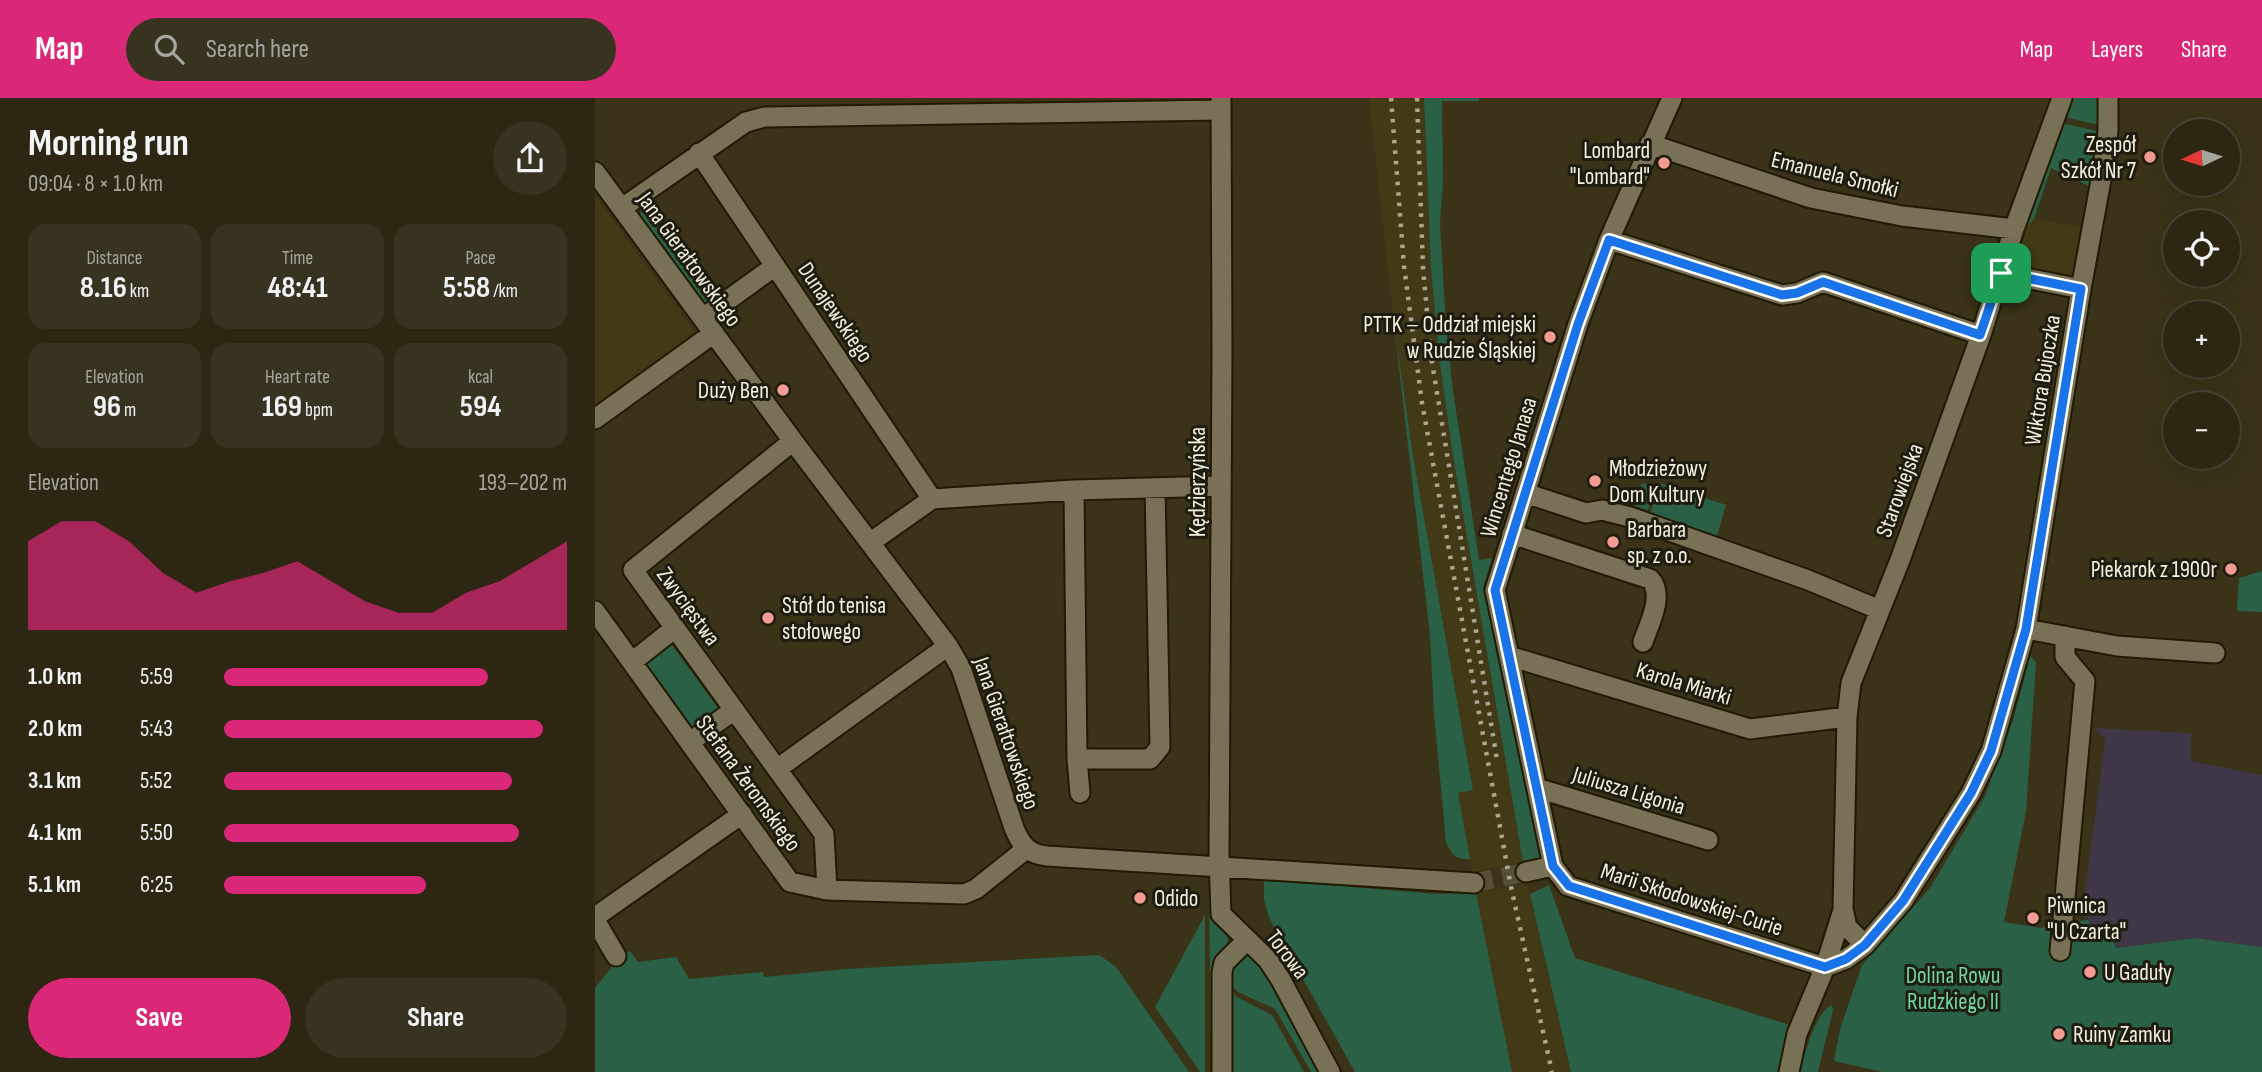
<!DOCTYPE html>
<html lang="en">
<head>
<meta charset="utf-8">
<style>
  body { margin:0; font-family:"Sofia Sans Condensed",sans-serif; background:#383220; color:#f1f3f6; height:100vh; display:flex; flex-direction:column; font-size:26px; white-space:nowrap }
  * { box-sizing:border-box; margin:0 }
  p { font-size:23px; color:#a6a59f }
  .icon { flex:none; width:38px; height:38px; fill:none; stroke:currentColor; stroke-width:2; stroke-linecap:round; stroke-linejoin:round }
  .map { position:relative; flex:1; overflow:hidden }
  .drawer { display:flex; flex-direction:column; background:#2c2612; width:595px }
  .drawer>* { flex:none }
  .needle { width:46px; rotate:266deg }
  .tools { position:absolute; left:1568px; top:21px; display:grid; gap:14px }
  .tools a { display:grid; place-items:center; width:77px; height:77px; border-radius:50%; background:#2c2612; box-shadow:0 7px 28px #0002,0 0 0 2px #484332; font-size:35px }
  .pin { position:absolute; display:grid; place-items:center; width:60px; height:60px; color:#fff; margin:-30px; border-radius:14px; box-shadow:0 4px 10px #0006 }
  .round { display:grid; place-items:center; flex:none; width:74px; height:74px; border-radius:37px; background:#383220 }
  .summary { display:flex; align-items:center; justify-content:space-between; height:119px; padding:0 28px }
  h1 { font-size:38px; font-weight:700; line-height:52px }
  .figures { display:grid; grid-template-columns:repeat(3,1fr); gap:10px; height:119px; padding:7px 28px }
  .figures div { display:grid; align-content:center; border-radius:18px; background:#383220; text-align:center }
  .figures b { font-size:30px; font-weight:700 }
  .figures small { font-size:19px; font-weight:400 }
  .figures p { font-size:19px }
  .chart { height:196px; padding:14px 28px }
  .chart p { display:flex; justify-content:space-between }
  .chart svg { width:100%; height:126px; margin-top:7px; fill:#db2777; opacity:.7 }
  .primary-button { display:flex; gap:14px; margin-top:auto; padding:14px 28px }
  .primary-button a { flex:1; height:80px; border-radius:42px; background:#db2777; color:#fff; font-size:28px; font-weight:700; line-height:80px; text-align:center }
  .primary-button a+a { background:#383220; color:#f1f3f6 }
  ul { padding:0 28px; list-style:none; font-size:23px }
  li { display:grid; grid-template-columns:112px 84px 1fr; align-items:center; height:52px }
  li i { height:18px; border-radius:9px; background:#db2777 }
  header { display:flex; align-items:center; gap:42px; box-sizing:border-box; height:98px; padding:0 35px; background:#db2777; color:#fff }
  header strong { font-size:33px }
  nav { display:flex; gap:38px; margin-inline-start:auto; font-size:24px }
  .search { width:490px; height:63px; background:#383220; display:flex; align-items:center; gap:18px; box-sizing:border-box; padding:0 24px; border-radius:38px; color:#a6a59f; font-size:26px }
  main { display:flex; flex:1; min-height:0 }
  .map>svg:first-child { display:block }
  .built { fill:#423916 }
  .industrial { fill:#3f3647 }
  .green { fill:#296046 }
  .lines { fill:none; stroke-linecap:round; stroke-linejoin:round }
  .minor-tunnel { stroke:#564f36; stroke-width:19; stroke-dasharray:19 10; stroke-linecap:butt }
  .minor-casing { stroke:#211a01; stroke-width:23 }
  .minor { stroke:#797155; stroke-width:19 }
  .rail { stroke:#aba692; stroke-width:4.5; stroke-dasharray:3.5 7; stroke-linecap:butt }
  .route-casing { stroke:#fff; stroke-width:14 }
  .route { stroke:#1a73e8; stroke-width:9 }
  .poi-dot { fill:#f59c92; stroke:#1e1b0f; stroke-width:2.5 }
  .labels { text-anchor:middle; stroke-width:6; stroke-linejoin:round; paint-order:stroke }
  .poi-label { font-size:23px; fill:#f4f0e0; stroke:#1e1b0f; text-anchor:start }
  .street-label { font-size:23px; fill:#f4f0e0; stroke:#1e1b0f }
  .park-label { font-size:23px; fill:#6fd9a4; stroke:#1e1b0f }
</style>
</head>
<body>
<header>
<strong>Map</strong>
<div class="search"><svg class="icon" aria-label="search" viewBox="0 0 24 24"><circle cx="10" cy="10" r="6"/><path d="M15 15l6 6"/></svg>Search here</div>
<nav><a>Map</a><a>Layers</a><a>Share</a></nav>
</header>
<main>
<section class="drawer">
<div class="summary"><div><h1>Morning run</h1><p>09:04 · 8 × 1.0 km</p></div><a class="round"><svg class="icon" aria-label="share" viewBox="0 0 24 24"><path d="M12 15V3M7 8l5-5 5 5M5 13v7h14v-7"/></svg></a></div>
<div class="figures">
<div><p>Distance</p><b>8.16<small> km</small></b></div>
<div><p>Time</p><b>48:41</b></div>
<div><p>Pace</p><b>5:58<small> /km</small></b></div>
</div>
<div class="figures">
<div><p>Elevation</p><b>96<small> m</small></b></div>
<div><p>Heart rate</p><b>169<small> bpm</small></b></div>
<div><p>kcal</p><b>594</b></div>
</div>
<div class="chart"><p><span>Elevation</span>193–202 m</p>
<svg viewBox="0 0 160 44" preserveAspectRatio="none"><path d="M0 44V13L10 6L20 6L30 13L40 24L50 31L60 27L70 24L80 20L90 27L100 34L110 38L120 38L130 31L140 27L150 20L160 13V44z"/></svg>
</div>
<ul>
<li><b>1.0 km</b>5:59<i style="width:77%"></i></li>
<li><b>2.0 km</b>5:43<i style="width:93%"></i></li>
<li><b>3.1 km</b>5:52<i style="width:84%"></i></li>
<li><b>4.1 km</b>5:50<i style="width:86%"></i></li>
<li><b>5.1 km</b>6:25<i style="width:59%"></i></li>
</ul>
<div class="primary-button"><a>Save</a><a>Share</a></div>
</section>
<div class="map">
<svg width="1667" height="974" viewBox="0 0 1667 974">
  <rect width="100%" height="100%" fill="#3a3318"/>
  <!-- built -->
  <path class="built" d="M774,0H829L836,171L844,258L857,352L928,764L877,774L863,695L878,691L818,358L799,226Z
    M0,98L100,234L0,313Z
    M1439,121L1486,129L1477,180L1422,170L1431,129Z
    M933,786L949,860L976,974H917L881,795Z"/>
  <!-- industrial -->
  <path class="industrial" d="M1500,630L1596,635V663L1667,677V849L1600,840L1520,850L1501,840L1493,822L1490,794L1510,642Z"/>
  <!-- green -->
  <path class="green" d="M829,0H884V3H847L848,83L845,125L851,229L858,293L884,462L897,460L888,490L948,760L928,764L857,352L844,258L836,171Z
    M1475,0H1502L1504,27L1470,19Z
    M1466,25L1502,33L1494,88L1456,70L1439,121L1431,129Z
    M46,113L57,122L109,193L112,204L108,205L45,119Z
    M799,226L818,358L878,692L863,695L875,761C860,762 857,757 851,744L839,616L835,537Z
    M1047,385L1060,388L1053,412L1040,408Z
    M1065,385L1131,407L1121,441L1054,419Z
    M1667,473V514L1642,513L1644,480Z
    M74,543L123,610L93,632L46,566Z
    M1435,558L1441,564L1431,713L1409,824L1446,830L1460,825L1493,822L1501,839L1517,837L1521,850L1600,840L1667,849V974H1288L1239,963L1245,931L1267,867L1335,790L1390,698L1418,622Z
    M669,782L842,796L881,795L917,974H760L674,820L669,801Z
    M954,787L980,860L1198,928L1182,974H976L935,796Z
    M614,791L621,821L633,841L632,848L624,860L621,974H616Z
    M610,817V974H605L560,909Z
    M35,853L43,864L81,859L94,881L168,874L169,879L251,871L504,857L521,869L594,974H0V890L27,856Z
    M657,858L666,865L726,974H716L680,911L643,894L634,885V872L646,859Z
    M632,891L642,899L677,917L709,974H632Z
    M1237,907L1238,912L1223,974H1205C1209,957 1221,913 1237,907Z"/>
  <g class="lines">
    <!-- minor-tunnel -->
    <path class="minor-tunnel" d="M879,785L931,774"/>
    <defs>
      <path id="minor" d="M626,0L627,254L624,759L626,816L673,862L686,882L735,974
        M1077,0L1014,142L983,226L900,492L958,768L973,788L1230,869
        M1055,46L1216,100L1307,118L1419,131
        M104,55L337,401
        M0,74L198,343L353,548L366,570L419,730C426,747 433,756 452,758L879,785
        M27,110L151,24L170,19L626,12
        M1014,142L1187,197L1202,195L1228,184L1386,237
        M1406,175L1486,191
        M108,220L180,168
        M0,321L119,235
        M198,343L38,472L229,736L232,792
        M479,392L482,661L485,695
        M930,395L991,415L1007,412L1035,419L1213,482L1285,512
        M917,436L1055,481C1070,497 1054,526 1048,544
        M276,444L337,401L479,392L626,388
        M0,513L195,784L232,792L369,796L381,791L431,751
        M1431,531L1522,548L1620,555
        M914,558L1155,631L1252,619
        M37,564L80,530
        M95,644L139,612
        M482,661H555L565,649L560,390
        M182,671L353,548
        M942,690L1113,742
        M931,774L958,768
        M0,819L147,716
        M0,822L21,858
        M1270,847L1252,829L1248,811L1252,619L1256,585L1305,462L1386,237L1419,131L1467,0
        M1465,853L1490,583L1470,559V538
        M1230,869L1251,861L1270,847L1308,803L1376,695L1396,653L1431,531L1486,191L1506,82L1513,33V0
        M627,974V874L629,865L652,842
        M1194,974L1202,936L1230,869L1248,812"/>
    </defs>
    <!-- minor casing -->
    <use href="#minor" class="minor-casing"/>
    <!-- minor -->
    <use href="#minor" class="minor"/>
    <!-- rail -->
    <path class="rail" d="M796,0L809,168L827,305L916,789L957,974
      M822,0L828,170L836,258L902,662"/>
  </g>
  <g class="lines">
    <defs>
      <path id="route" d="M1014,142L1187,197L1202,195L1228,184L1385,237L1406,175L1486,191L1431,531L1396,653L1376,695L1308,803L1270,847L1251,861L1230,869L974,788L958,768L900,492L983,226Z"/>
    </defs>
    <!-- route casing -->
    <use href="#route" class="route-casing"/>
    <!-- route -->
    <use href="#route" class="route"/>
  </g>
  <!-- markers -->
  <g class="poi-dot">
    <circle cx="1555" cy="59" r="7"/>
    <circle cx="1069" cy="65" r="7"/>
    <circle cx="955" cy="239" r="7"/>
    <circle cx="188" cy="292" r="7"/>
    <circle cx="1000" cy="383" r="7"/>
    <circle cx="1018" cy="444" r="7"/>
    <circle cx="1636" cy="471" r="7"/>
    <circle cx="173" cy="520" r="7"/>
    <circle cx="545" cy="800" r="7"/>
    <circle cx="1438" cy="820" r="7"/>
    <circle cx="1495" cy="874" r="7"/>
    <circle cx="1464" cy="936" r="7"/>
  </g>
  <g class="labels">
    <!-- poi labels -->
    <g class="poi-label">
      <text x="1541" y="54" text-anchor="end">Zespół<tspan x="1541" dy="26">Szkół Nr 7</tspan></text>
      <text x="1055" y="60" text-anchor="end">Lombard<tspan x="1055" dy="26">"Lombard"</tspan></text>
      <text x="941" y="234" text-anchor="end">PTTK – Oddział miejski<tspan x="941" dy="26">w Rudzie Śląskiej</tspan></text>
      <text x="174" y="300" text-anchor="end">Duży Ben</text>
      <text x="1014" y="378">Młodzieżowy<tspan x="1014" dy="26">Dom Kultury</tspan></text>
      <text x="1032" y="439">Barbara<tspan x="1032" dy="26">sp. z o.o.</tspan></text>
      <text x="1622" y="479" text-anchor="end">Piekarok z 1900r</text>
      <text x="187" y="515">Stół do tenisa<tspan x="187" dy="26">stołowego</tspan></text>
      <text x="559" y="808">Odido</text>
      <text x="1452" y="815">Piwnica<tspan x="1452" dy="26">"U Czarta"</tspan></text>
      <text x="1509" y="882">U Gaduły</text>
      <text x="1478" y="944">Ruiny Zamku</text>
    </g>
    <!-- street labels -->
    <g class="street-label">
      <text transform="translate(1240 76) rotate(14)" y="8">Emanuela Smołki</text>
      <text transform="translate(95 161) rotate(54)" y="8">Jana Gierałtowskiego</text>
      <text transform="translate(241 214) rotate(56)" y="8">Dunajewskiego</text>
      <text transform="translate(1447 282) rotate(-81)" y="8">Wiktora Bujoczka</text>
      <text transform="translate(913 369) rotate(-73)" y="8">Wincentego Janasa</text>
      <text transform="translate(602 384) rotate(-90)" y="8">Kędzierzyńska</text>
      <text transform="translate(1304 392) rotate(-70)" y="8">Starowiejska</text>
      <text transform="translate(94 508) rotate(54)" y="8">Zwycięstwa</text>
      <text transform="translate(1089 585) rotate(17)" y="8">Karola Miarki</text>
      <text transform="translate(412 635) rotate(71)" y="8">Jana Gierałtowskiego</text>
      <text transform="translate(154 685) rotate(54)" y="8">Stefana Żeromskiego</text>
      <text transform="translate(1034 692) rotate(17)" y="8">Juliusza Ligonia</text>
      <text transform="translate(1097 801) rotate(18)" y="8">Marii Skłodowskiej-Curie</text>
      <text transform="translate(693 856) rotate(53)" y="8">Torowa</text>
    </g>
    <!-- park labels -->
    <g class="park-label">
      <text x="1358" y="885">Dolina Rowu<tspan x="1358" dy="26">Rudzkiego II</tspan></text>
    </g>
  </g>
</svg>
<div class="tools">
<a><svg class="needle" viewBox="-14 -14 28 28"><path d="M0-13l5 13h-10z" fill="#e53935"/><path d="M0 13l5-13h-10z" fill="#a6a59f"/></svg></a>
<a><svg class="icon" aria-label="locate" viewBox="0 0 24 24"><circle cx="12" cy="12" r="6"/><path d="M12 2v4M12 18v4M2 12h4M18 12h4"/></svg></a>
<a>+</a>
<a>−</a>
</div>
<div class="pin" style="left:1406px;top:175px;background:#1e9e55"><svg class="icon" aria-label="arrive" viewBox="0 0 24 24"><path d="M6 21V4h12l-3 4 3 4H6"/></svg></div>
</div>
</main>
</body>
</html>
